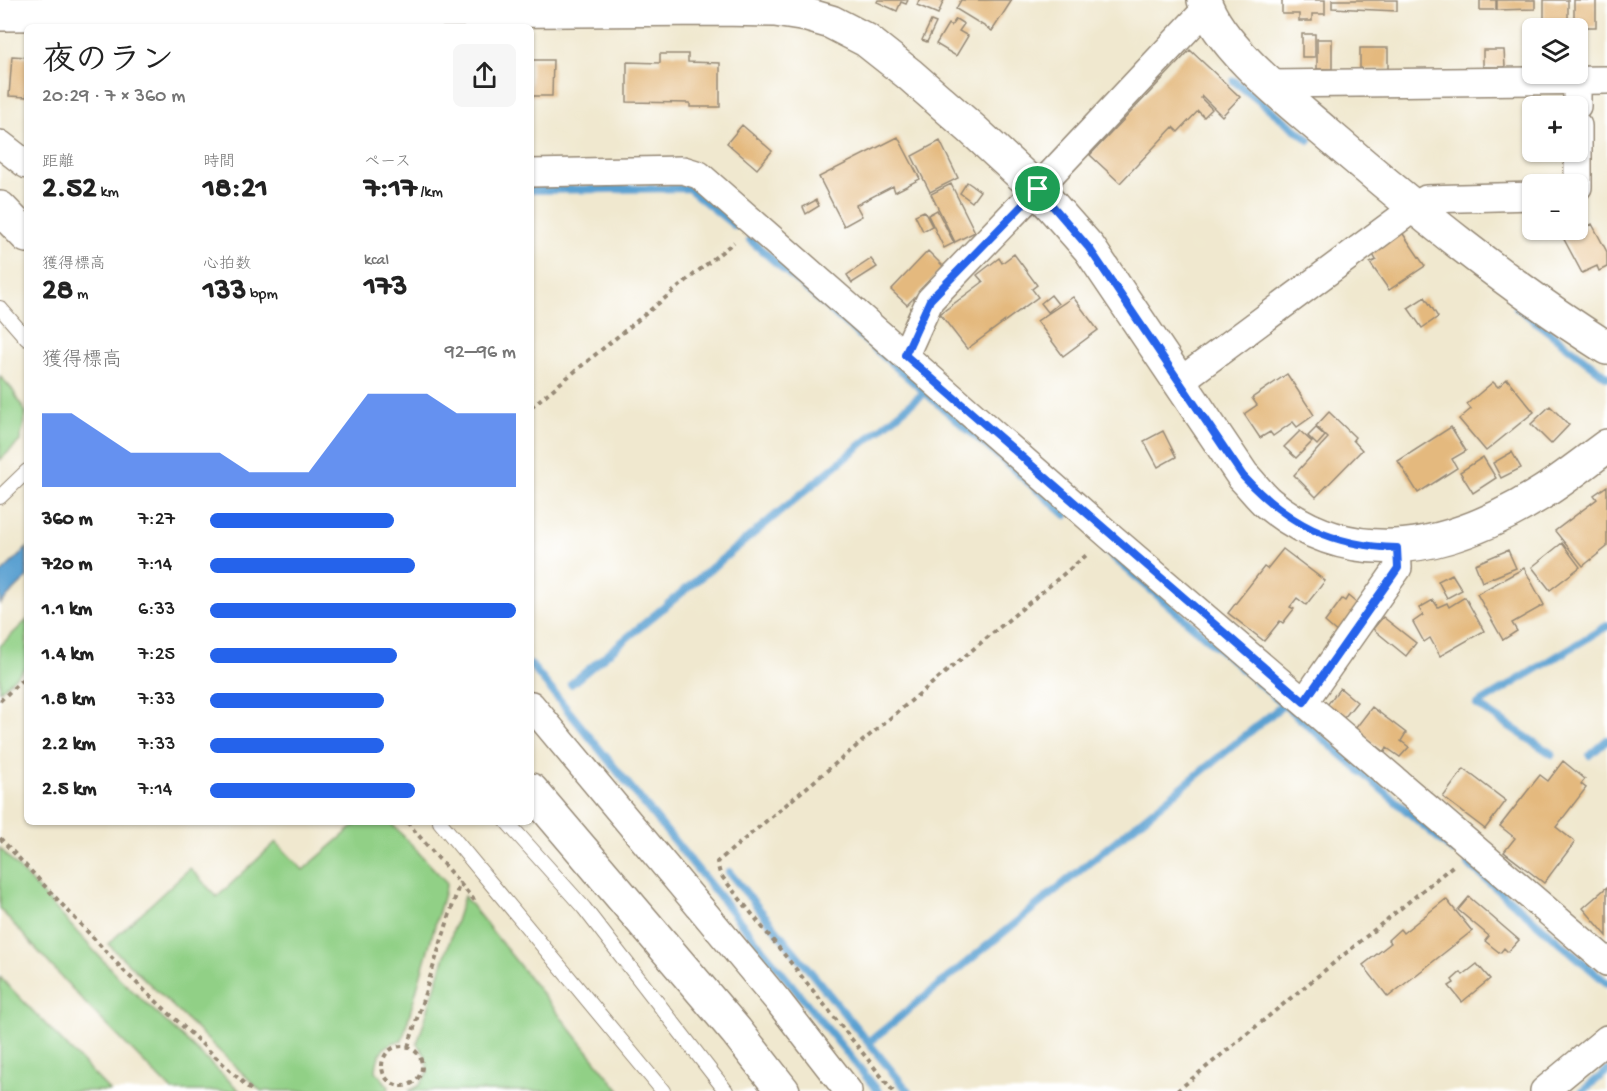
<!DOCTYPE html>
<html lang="ja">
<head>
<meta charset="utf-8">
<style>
  body { margin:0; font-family:"Gochi Hand","Klee One",sans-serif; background:#f6f6f6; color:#222; height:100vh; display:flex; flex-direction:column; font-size:22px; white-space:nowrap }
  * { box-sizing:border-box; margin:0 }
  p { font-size:20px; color:#767676 }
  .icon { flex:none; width:33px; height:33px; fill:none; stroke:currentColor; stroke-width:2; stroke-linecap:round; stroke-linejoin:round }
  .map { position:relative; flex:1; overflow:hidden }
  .sheet { position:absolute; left:24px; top:24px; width:510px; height:801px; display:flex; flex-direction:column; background:#fff; border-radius:9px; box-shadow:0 2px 4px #0004 }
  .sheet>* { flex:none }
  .fabs { position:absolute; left:1522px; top:18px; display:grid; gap:12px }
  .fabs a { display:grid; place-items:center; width:66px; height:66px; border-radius:9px; background:#fff; box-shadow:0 2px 4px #0004; font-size:30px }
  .pin { position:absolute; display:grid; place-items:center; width:51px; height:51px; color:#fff; margin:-26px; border:3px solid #fff; border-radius:50%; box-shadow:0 2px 6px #0007 }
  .round { display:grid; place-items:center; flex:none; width:63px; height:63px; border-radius:9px; background:#f6f6f6 }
  .headline { display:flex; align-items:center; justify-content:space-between; height:102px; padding:0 18px }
  h1 { font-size:33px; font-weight:700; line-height:45px }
  .stats { display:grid; grid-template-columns:repeat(3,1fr); gap:9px; height:102px; padding:6px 18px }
  .stats div { display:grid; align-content:center }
  .stats b { font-size:30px; font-weight:700 }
  .stats small { font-size:16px; font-weight:400 }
  .stats p { font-size:16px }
  .chart { height:168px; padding:12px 18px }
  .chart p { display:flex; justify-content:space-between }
  .chart svg { width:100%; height:108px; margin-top:6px; fill:#2563eb; opacity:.7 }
  ul { padding:0 18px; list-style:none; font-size:20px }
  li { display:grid; grid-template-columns:96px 72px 1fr; align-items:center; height:45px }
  li i { height:15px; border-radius:8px; background:#2563eb }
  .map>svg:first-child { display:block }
  .green { fill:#91d086; stroke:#667d52; stroke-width:1.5 }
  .water { fill:#5ca1d1; stroke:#4c6678; stroke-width:1.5 }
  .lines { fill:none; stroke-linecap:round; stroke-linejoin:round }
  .stream { stroke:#5ca1d1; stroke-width:8 }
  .building { fill:#e4b97e }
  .lane-casing { stroke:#968976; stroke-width:16 }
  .street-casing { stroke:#968976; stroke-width:30 }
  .secondary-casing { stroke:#968976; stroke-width:36 }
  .path { stroke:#968976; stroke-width:4; stroke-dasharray:4.5 4.5; stroke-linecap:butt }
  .lane { stroke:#fff; stroke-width:14 }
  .street { stroke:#fff; stroke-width:27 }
  .secondary { stroke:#fff; stroke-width:33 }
  .route-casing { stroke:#fff; stroke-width:12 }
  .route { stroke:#2563eb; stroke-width:8 }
</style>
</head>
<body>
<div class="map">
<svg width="1607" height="1091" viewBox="0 0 1607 1091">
  <rect width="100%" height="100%" fill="#fff"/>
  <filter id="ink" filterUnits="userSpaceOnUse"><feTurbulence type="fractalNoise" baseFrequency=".0167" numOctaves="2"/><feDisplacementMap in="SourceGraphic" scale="12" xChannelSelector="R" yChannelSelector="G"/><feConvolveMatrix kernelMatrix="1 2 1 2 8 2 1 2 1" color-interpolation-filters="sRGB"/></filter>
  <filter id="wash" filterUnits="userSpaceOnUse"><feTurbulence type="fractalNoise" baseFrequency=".008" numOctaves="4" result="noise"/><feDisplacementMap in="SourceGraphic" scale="24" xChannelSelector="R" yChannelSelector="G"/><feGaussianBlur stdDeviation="1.35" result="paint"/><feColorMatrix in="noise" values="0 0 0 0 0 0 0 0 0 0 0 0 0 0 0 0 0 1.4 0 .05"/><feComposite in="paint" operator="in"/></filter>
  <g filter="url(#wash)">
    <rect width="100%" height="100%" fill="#f0e8cf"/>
    <!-- green -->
    <path class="green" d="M0,376L12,389L26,413L20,441L0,460Z
      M27,620V666L0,691V646Z
      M359,822H390L447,883L402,1041C384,1042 377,1054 376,1071L389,1087L388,1091H261L108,944L190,868L217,897L276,842L303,870Z
      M0,848L120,979L240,1091H172L85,1003L0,909Z
      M464,896L620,1091H408L419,1086L428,1072L425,1055L417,1044Z
      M0,977L110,1091H0Z"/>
    <!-- water -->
    <path class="water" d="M27,548V578L0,604V574Z"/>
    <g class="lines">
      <!-- stream -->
      <path class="stream" d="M1234,81L1309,140
        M531,190L688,188L735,226
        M750,240L1066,515
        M1517,307L1607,377
        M1105,550L1453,851
        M531,665L878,1091
        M571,684L925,392
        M1552,754L1477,705L1607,626
        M1590,755L1607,740
        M1468,864L1607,983
        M729,872L908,1091
        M869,1042L1283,705
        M1583,1091L1607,1071"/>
    </g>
    <g id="blocks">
      <!-- building -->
      <path class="building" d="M878,0H908L906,4L901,2L897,11L877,2Z
        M919,0H944L938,14L917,5Z
        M961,0H1012L992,31L956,9Z
        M1282,0H1325V14H1312V21H1299V14H1282Z
        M1332,0H1397V11L1332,8Z
        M1480,0H1496V10H1480Z
        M1497,0H1535V9L1497,10Z
        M1544,0H1568V28H1544Z
        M1574,0H1596V27H1574Z
        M956,19L964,24L959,31L968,36L956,56L936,44L948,24L951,26Z
        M931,21L936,23L927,42L922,40Z
        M1302,34H1315V57H1302Z
        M1317,39H1332V69H1317Z
        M1360,48H1388V69H1360Z
        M1190,50L1240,97L1222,116L1202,96L1201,98L1212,109L1204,117L1198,111L1178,132L1173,127L1120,183L1090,155Z
        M1483,50H1504L1505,67H1483Z
        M660,54H688V62L720,63V107H690V103L627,102V62L660,63Z
        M12,56L27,57V97L9,96Z
        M531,60H553L552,96H531Z
        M742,125L772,151L757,169L727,143Z
        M898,137L920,179L895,192L893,186L856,205L862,216L844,226L819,177Z
        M940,141L958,178L930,192L912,156Z
        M967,182L980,191L972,202L960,193Z
        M951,184L975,232L955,242L931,194Z
        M816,200L819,206L806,214L803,207Z
        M937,210L954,243L944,248L928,215Z
        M924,211L932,226L923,231L915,215Z
        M1578,219L1583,229L1592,224L1607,252V267L1599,271L1597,266L1582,273L1559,230H1578Z
        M1401,231L1425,266L1389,290L1370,263L1376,260L1371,251Z
        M928,251L944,267L907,305L891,290Z
        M1014,254L1037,285L1032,289L1038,297L967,349L940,314L983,282L977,275L999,258L1002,263Z
        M871,259L877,267L852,283L847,275Z
        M1051,295L1058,304L1048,312L1041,303Z
        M1073,297L1098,330L1063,356L1037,321Z
        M1425,297L1438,317L1422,328L1408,308Z
        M1287,374L1314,415L1297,427L1293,422L1273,436L1270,432L1260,438L1244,414L1257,405L1252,398Z
        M1507,379L1534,412L1486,451L1459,419L1471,409L1467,404L1493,382L1498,387Z
        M1550,406L1569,425L1551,444L1531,424Z
        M1329,412L1355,437L1353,440L1362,450L1316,497L1294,475L1328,438L1316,426Z
        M1451,427L1466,451L1452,459L1457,468L1418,493L1398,461Z
        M1316,428L1325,436L1317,445L1308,436Z
        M1163,431L1176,457L1158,467L1144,441Z
        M1300,431L1312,442L1296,458L1284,447Z
        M1512,452L1521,468L1501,478L1493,463Z
        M1483,457L1496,478L1473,493L1460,472Z
        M1607,486V547L1583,566L1555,531L1597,499L1594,495Z
        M1562,543L1580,567L1550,590L1532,567Z
        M1283,549L1325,581L1306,605L1297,598L1290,607L1294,609L1283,623L1280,621L1264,641L1228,613L1264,567L1267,569Z
        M1508,550L1516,568L1482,582L1475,564Z
        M1524,568L1544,605L1512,623L1517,631L1503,640L1477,594Z
        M1452,574L1462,590L1447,598L1438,581Z
        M1348,596L1360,606L1339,634L1325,622L1342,599L1345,601Z
        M1465,597L1484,631L1440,656L1430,638L1424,642L1413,622L1423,615L1419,608L1433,600L1438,607L1447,603L1449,607Z
        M1383,617L1416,643L1406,656L1373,629Z
        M1340,688L1357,702L1344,718L1327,705Z
        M1372,707L1406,733L1401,741L1409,747L1400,757L1387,748L1385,752L1355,729Z
        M1563,761L1585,779L1581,784L1586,788L1556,827L1575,842L1544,883L1504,852L1515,838L1500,826L1540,775L1548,781Z
        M1464,769L1506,801L1485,829L1443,797Z
        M1607,887V936L1583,908Z
        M1469,897L1519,940L1508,952L1504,948L1500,953L1485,941L1489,936L1458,910Z
        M1446,899L1472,931L1388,997L1363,965L1391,943L1388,940L1400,929L1403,933Z
        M1477,964L1490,979L1462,1002L1449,986L1454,983L1452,980L1461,972L1463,975Z"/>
    </g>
  </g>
  <g filter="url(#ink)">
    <use href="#blocks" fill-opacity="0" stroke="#968976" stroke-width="1.5"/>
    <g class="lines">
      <defs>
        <path id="lane" d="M0,308L27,339
          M0,497L27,471
          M440,822L663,1091
          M507,822L584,908L726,1091"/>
        <path id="street" d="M1577,80V106
          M1270,84L1607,80
          M1578,126V187
          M0,144L27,165
          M531,173L683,170L699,175L1110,536L1607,962
          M905,355L930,300L1037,189L1207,8
          M1179,382L1426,199L1533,196
          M1304,702L1398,568L1397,548
          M531,705L778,1001L848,1091
          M1544,1091L1607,1039"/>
        <path id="secondary" d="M1204,0C1219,47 1289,101 1326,133C1416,210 1507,285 1607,348
          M0,14L720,9L775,10L807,15L831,22L866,40L909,74L973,130L1037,189L1089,248L1243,476C1251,484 1259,495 1268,503C1355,574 1453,548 1540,494C1563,480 1585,462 1607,446
          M0,208L27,236
          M531,790L736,1031L783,1091"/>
      </defs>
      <!-- lane casing -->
      <use href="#lane" class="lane-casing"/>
      <!-- street casing -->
      <use href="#street" class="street-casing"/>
      <!-- secondary casing -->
      <use href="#secondary" class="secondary-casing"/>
      <!-- path -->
      <path class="path" d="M531,407L734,242
        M0,701L27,675
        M407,822L475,901
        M0,838L126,973L252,1091
        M382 1066a20 20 0 1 1 40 0a20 20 0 1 1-40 0Z
        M408,1047L460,882
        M893,1091L720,874L717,862L1089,553
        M1177,1091L1455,864"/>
      <!-- lane -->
      <use href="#lane" class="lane"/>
      <!-- street -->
      <use href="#street" class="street"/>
      <!-- secondary -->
      <use href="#secondary" class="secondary"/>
    </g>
  </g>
  <g class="lines" filter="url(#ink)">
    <defs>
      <path id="route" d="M1038,189L1089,248L1243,476C1287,524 1332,546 1397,548L1398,568L1304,702L905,355L930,300Z"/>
    </defs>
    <!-- route casing -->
    <use href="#route" class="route-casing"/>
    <!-- route -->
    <use href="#route" class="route"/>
  </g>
</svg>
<div class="fabs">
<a><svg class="icon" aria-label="layers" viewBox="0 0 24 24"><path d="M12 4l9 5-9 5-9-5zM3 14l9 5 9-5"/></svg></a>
<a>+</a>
<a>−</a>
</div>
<div class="pin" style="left:1038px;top:189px;background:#1e9e55"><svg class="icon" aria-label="arrive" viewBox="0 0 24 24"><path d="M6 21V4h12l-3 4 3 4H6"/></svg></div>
<section class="sheet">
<div class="headline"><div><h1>夜のラン</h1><p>20:29 · 7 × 360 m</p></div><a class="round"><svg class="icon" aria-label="share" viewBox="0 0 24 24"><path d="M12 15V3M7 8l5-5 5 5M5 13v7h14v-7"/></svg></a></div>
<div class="stats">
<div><p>距離</p><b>2.52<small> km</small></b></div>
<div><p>時間</p><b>18:21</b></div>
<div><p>ペース</p><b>7:17<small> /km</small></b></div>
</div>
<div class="stats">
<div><p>獲得標高</p><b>28<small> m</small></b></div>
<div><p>心拍数</p><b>133<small> bpm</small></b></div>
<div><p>kcal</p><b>173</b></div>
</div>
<div class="chart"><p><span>獲得標高</span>92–96 m</p>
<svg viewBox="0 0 160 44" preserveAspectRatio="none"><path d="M0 44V14L10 14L20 22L30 30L40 30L50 30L60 30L70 38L80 38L90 38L100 22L110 6L120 6L130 6L140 14L150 14L160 14V44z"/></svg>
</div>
<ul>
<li><b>360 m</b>7:27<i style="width:60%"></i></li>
<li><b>720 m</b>7:14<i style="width:67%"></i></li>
<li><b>1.1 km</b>6:33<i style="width:100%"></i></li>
<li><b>1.4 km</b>7:25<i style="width:61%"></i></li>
<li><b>1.8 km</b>7:33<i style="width:57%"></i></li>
<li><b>2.2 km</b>7:33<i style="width:57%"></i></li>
<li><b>2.5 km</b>7:14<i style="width:67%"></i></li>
</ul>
</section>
</div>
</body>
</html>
